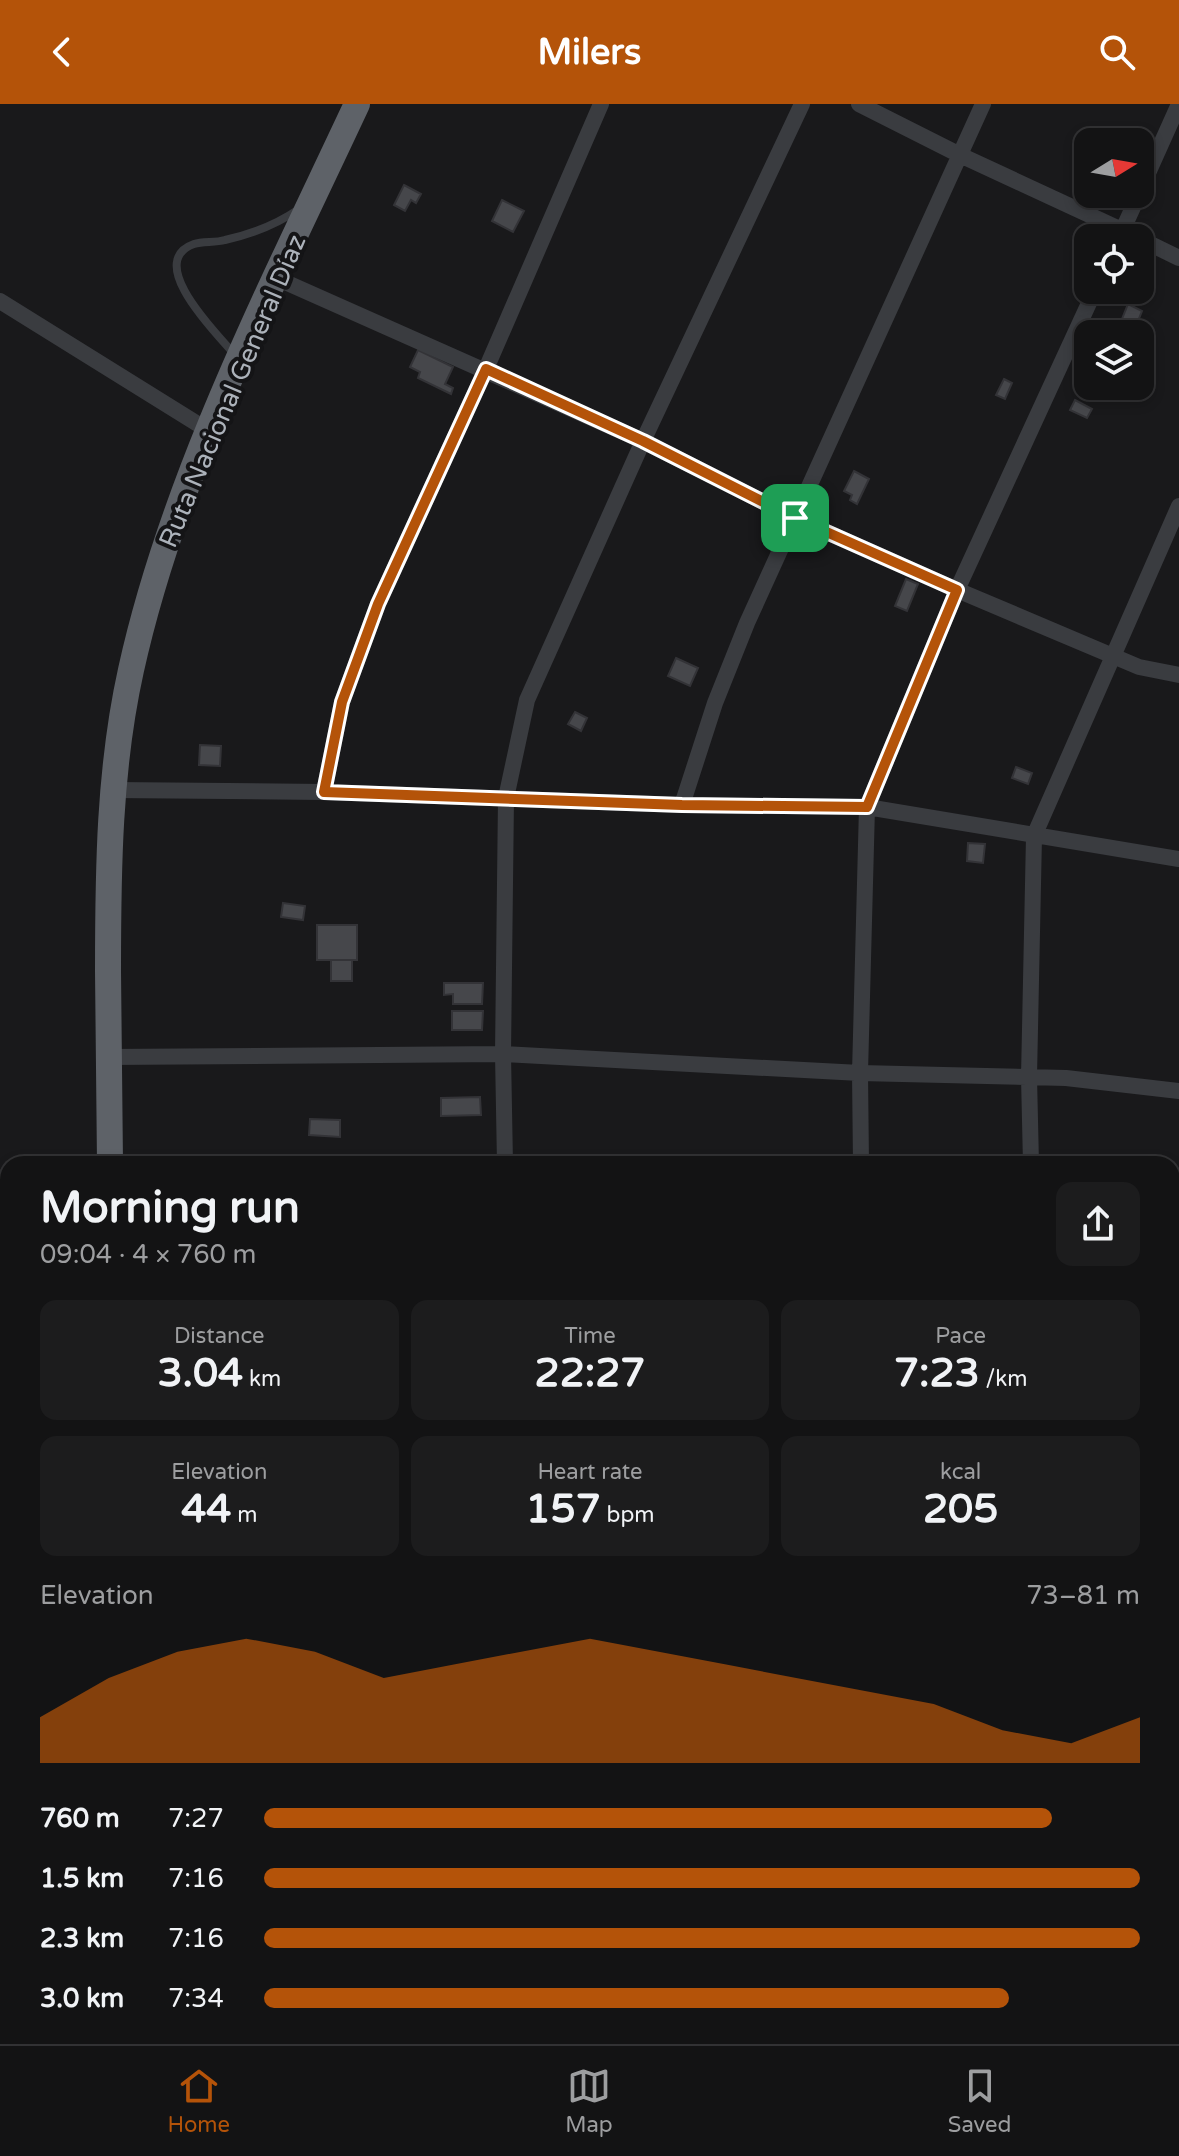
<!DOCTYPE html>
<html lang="en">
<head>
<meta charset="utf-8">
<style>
  body { margin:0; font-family:"Varela Round",sans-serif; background:#1c1c1d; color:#f1f3f6; height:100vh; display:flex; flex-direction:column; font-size:30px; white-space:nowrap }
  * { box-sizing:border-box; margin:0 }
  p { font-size:26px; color:#9d9ea0 }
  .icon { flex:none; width:44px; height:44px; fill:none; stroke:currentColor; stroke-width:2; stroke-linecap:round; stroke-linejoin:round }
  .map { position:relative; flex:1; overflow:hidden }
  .details { position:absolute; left:0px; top:1052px; width:1180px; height:888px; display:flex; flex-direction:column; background:#131314; border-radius:24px 24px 0 0; box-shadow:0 4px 12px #0003,0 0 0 2px #323234 }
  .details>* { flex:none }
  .needle { width:52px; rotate:79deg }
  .tools { position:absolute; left:1074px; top:24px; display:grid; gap:16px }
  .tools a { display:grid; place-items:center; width:80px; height:80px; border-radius:16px; background:#131314; box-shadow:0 4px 12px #0003,0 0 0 2px #323234; font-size:40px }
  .pin { position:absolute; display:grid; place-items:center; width:68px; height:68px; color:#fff; margin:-34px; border-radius:16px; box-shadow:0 4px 12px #0006 }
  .round { display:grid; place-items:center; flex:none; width:84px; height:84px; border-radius:16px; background:#1c1c1d }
  .overview { display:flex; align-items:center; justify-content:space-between; height:136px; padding:0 40px }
  h1 { font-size:44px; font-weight:800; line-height:60px }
  .figures { display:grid; grid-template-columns:repeat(3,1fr); gap:12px; height:136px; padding:8px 40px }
  .figures div { display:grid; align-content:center; border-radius:16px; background:#1c1c1d; text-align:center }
  .figures b { font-size:40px; font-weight:800 }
  .figures small { font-size:22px; font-weight:400 }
  .figures p { font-size:22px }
  .chart { height:224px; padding:16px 40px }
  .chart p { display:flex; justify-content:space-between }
  .chart svg { width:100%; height:144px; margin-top:8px; fill:#b45309; opacity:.7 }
  ul { padding:0 40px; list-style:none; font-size:26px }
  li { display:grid; grid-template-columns:128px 96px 1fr; align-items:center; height:60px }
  li i { height:20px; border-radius:10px; background:#b45309 }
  header { display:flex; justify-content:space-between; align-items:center; height:104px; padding:0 40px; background:#b45309; color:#fff; font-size:36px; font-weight:800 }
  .menu { display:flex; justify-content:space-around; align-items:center; height:112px; border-top:2px solid #323234; background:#131314; font-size:22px; color:#9d9ea0 }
  .menu a { display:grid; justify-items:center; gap:4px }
  .menu .active { color:#b45309 }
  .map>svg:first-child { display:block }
  .forest { fill:url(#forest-crowns) }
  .building { fill:#46474b; stroke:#333337; stroke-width:2 }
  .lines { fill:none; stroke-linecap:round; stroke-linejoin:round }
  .service { stroke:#3a3c40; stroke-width:8 }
  .minor { stroke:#3a3c40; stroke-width:16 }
  .trunk { stroke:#5e6268; stroke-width:26 }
  .route-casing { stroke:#fff; stroke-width:16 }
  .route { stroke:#b45309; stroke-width:10 }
  .labels { text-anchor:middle; stroke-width:8; stroke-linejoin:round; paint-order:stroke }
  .street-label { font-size:26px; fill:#acb2ba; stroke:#141416 }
</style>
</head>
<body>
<header><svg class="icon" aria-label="back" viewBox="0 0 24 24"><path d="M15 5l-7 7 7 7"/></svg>Milers<svg class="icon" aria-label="search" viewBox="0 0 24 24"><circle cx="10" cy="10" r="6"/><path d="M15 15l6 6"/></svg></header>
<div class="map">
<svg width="1179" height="1940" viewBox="0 0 1179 1940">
  <defs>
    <pattern id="forest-crowns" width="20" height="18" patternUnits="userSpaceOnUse" patternTransform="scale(2)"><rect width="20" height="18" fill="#212921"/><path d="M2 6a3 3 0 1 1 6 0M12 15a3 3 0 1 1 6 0" fill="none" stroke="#3f463f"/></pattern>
  </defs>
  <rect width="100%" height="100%" fill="#19191b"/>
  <!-- forest -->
  <path class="forest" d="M0,1852H8V1932H68L69,1940L0,1939Z"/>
  <!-- building -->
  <path class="building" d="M404,81L421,90L416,99L411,96L405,107L394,101Z
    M502,96L524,107L513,128L492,117Z
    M1128,200L1142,207L1136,222L1122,215Z
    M418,246L453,263L445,280L453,284L451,290L418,274L420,268L410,263Z
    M1004,275L1012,279L1005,295L996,291Z
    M1075,296L1092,305L1087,314L1070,306Z
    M854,367L869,375L857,400L850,396L852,391L844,387Z
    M906,475L918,480L907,507L895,502Z
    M676,554L698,564L690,582L668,572Z
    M575,608L587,614L581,627L568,620Z
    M200,641L221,642L220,662L199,661Z
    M1016,663L1032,669L1028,680L1012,674Z
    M968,739L985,740L983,759L967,757Z
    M283,799L305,802L303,816L281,813Z
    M317,821H357V856H317Z
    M331,856H352V877H331Z
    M444,879H483L482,900H453V890L444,891Z
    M452,907H483L482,926H452Z
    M480,993L481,1011L441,1012V994Z
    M310,1015L340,1016V1033L309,1031Z"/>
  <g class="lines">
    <!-- service -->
    <path class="service" d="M235,251C219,232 143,158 194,140C203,137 215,139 225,136C252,130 276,121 299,105"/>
    <!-- minor -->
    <path class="minor" d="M859,0L960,51L1139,134
      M1140,87L1179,0
      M1119,134L1139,90
      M1140,135L1179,154
      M276,174L643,337L795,414L957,486L1139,563L1179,571
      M0,197L209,327
      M113,686L324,688L682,701L867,703L1179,755
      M324,688L342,598L378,500L486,265L601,0
      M682,701L715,599L747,519L983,0
      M108,953L503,950L860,969L1066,974L1179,987
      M505,1060L503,950L506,694L527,596L643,337L802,0
      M861,1060L860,969L867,703L957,486L1095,186
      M1031,1060L1029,973L1034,732L1179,402
      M1172,1156L1179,1157
      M0,1358L8,1356
      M1172,1390L1179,1388
      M0,1710H8
      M427,1932V1940
      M767,1932L770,1940"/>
    <!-- trunk -->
    <path class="trunk" d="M110,1060C109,996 109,931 108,867C108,766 109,665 131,566C174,371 273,180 357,0
      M117,1940V1932"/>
  </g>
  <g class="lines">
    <defs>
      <path id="route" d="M486,265L643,337L795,414L957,486L867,703L682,701L324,688L342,598L378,500Z"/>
    </defs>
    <!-- route casing -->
    <use href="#route" class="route-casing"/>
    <!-- route -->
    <use href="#route" class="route"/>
  </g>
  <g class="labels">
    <!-- street labels -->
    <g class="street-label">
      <text transform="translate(232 287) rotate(-67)" y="9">Ruta Nacional General Díaz</text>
    </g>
  </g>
</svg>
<div class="tools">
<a><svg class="needle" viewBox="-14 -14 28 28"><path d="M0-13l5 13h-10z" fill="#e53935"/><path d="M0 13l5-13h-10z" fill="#9d9ea0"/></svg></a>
<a><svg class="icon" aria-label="locate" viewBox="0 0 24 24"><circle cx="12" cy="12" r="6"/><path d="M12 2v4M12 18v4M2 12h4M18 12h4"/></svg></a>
<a><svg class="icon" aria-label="layers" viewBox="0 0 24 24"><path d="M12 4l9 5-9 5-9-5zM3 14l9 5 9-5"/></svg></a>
</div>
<div class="pin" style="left:795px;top:414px;background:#1e9e55"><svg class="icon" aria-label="arrive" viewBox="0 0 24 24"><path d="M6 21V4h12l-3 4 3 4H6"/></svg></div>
<section class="details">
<div class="overview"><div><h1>Morning run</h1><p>09:04 · 4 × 760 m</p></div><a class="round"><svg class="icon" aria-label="share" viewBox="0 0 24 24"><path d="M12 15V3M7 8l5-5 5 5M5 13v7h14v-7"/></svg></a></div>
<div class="figures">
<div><p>Distance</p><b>3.04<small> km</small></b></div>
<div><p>Time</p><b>22:27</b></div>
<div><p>Pace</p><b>7:23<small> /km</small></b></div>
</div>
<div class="figures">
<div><p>Elevation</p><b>44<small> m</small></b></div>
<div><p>Heart rate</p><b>157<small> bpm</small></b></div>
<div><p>kcal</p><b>205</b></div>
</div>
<div class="chart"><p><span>Elevation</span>73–81 m</p>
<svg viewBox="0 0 160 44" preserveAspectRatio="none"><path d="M0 44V30L10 18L20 10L30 6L40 10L50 18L60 14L70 10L80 6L90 10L100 14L110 18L120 22L130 26L140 34L150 38L160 30V44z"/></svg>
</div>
<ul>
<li><b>760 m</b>7:27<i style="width:90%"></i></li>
<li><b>1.5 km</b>7:16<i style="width:100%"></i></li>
<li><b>2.3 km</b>7:16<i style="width:100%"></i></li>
<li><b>3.0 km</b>7:34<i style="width:85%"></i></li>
</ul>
</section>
</div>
<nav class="menu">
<a class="active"><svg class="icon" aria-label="home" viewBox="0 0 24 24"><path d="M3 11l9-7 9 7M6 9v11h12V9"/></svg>Home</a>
<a><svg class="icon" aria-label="map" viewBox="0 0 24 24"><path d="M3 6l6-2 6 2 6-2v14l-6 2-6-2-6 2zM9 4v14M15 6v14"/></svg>Map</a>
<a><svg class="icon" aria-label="saved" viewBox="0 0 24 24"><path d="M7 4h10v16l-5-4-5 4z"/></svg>Saved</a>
</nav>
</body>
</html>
